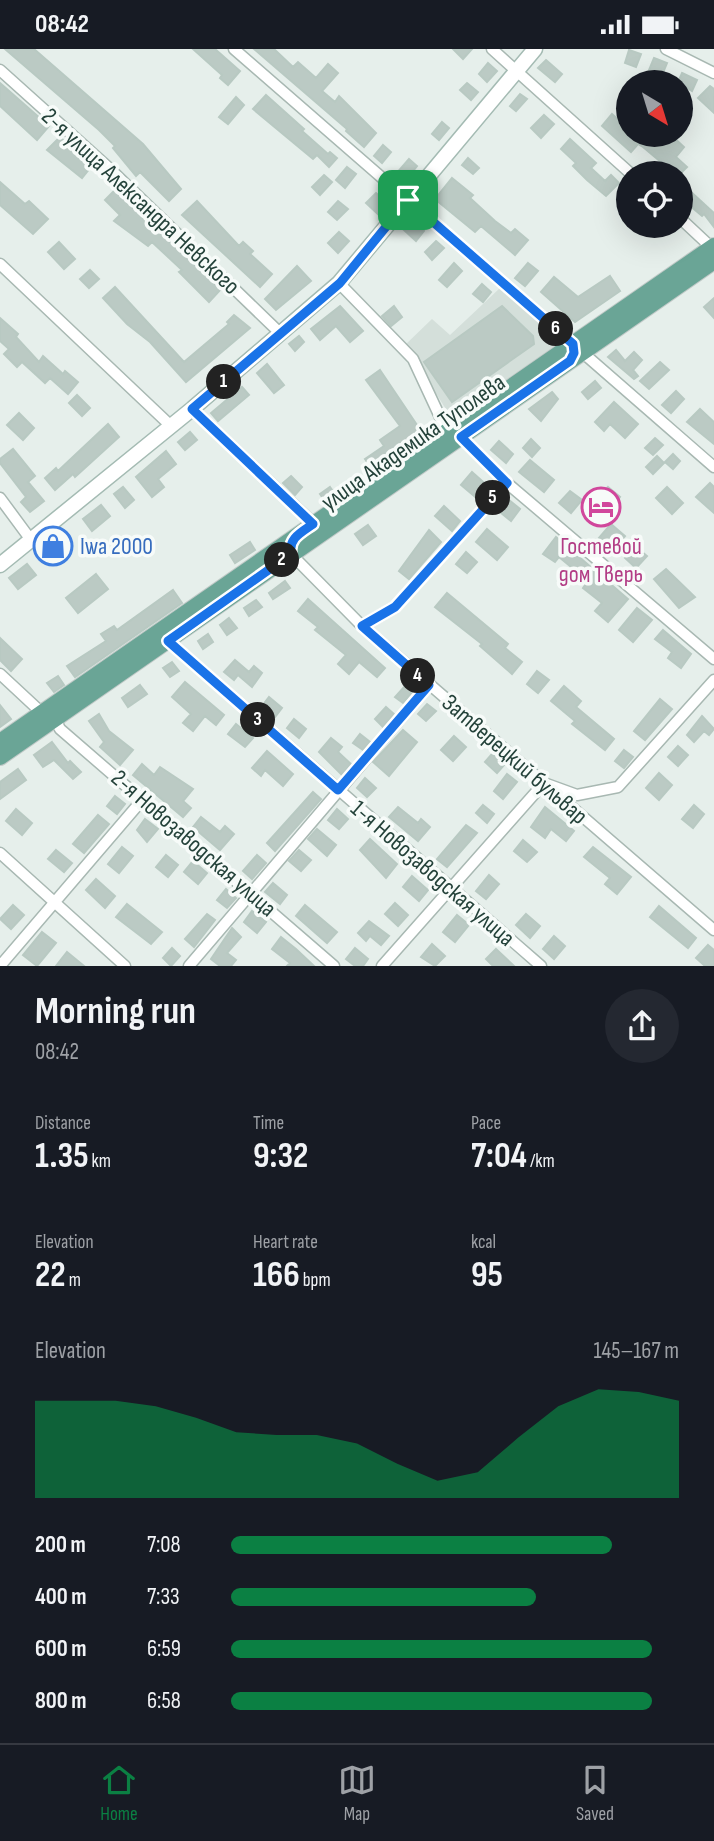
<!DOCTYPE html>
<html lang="en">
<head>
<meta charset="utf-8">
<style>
  body { margin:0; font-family:"Sofia Sans Condensed",sans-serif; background:#242831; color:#f1f3f6; height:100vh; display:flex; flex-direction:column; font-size:26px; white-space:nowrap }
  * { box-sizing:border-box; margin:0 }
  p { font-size:23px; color:#9ea1a6 }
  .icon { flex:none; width:38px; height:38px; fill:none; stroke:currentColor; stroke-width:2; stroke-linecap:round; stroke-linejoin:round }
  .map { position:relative; height:917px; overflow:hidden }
  .side { display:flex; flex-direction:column; background:#171b24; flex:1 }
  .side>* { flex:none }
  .needle { width:46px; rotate:142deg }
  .tools { position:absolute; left:616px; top:21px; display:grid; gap:14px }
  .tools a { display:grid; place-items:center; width:77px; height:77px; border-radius:50%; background:#171b24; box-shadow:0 7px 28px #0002; font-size:35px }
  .pin { position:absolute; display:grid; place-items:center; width:60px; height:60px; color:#fff; margin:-30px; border-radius:14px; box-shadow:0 4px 10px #0006 }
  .km { position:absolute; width:35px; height:35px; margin:-18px; border-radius:50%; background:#222; color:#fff; font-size:19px; line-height:35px; text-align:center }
  .round { display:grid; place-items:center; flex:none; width:74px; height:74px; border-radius:37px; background:#242831 }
  .head { display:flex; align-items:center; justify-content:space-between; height:119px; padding:0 35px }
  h1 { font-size:38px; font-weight:700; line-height:52px }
  .stats { display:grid; grid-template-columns:repeat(3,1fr); gap:10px; height:119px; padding:7px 35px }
  .stats div { display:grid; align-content:center }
  .stats b { font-size:35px; font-weight:700 }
  .stats small { font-size:19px; font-weight:400 }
  .stats p { font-size:19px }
  .chart { height:196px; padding:14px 35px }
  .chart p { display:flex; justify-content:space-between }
  .chart svg { width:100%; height:126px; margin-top:7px; fill:#0b8043; opacity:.7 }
  ul { padding:0 35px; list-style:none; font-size:23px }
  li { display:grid; grid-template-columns:112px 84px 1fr; align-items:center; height:52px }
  li i { height:18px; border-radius:9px; background:#0b8043 }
  .status { display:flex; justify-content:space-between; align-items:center; height:49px; padding:0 35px; background:#171b24; direction:ltr }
  .status svg { height:19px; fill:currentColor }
  .tab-bar { display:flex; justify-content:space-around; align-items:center; height:98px; border-top:2px solid #363941; background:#171b24; font-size:19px; color:#9ea1a6 }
  .tab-bar a { display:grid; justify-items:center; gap:4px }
  .tab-bar .selected { color:#0b8043 }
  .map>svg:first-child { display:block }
  .built { fill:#d4dfda }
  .building { fill:#bbcac4; stroke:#b8c9c2; stroke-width:2 }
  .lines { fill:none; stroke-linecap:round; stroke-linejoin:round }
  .street-casing { stroke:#a8b8b2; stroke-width:13 }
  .secondary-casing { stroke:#a4bbb3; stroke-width:17 }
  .primary-casing { stroke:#c2cac8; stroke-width:18 }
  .street { stroke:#fff; stroke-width:10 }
  .secondary { stroke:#fff; stroke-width:14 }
  .primary { stroke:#6aa596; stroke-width:16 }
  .route-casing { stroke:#fff; stroke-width:14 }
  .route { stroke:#1a73e8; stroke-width:9 }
  .labels { text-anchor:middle; stroke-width:7; stroke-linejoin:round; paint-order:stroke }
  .street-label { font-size:24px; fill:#24423a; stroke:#f7fbf9 }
  .shop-label { font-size:24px; fill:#366cbe; stroke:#f7fbf9; text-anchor:start }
  .hotel-label { font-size:24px; fill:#b23c85; stroke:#f7fbf9 }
</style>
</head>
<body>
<div class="status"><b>08:42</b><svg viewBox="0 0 49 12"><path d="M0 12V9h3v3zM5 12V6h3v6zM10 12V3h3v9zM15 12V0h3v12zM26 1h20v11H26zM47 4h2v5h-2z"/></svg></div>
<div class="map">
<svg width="714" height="917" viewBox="0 0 714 917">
  <rect width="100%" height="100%" fill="#e6efeb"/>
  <!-- built -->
  <path class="built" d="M500,239L560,291L558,296L451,368L405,296L432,270L450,286Z"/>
  <!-- building -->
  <path class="building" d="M5,0H34L143,95L181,140L169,152L140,123L136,127L113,99L115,97L99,81Z
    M193,0H215L240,22L228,36L220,29L222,26Z
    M254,0H274L293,18L298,13L316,29L328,15L338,24L322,42L335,53L339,47L376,84L364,98L346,82L347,80Z
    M453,0H472L463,10Z
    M629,1L641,5L636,18L625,14Z
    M654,9L667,14L660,31L647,26Z
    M546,11L562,25L555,33L538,19Z
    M488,14L497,22L487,33L479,25Z
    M682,24L697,31L692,42L678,33Z
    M0,34L49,77L37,91L0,57Z
    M467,34L478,43L471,51L460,41Z
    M710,37L714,40V64L698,49Z
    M520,45L527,50L516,62L510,57Z
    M266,46L304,80L302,82L328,105L330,103L337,109L329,118L317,106L313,110L253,60Z
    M236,48L244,56L228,75L219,68Z
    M612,65L623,75L628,86H651L662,95L671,86L684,98L676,108L687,118L681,124H674L643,98L638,95L631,103L602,77Z
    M544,66L554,75L541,89L531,79Z
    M442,73L449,79L439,91L432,85Z
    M60,88L90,119L82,129L47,101Z
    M570,90L596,114L591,119L605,132L611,126L619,134L606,147L587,131L573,117L576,114L561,100Z
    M383,96L391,103L382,114L374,107Z
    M468,109L479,119L473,125L462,116Z
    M409,110L417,117L404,133L395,126Z
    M347,118L356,125L345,139L336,131Z
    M324,126L332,133L320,146L312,138Z
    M452,129L473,146L470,149L495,172L511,184L515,180L528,191L515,206L481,177L475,183L435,150Z
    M0,133L25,155L29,152L48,170L33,185L0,156Z
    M115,141L221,240L209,253L179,223L182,221L152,193L148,197L114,172L120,166L105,151Z
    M690,142L714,164V178L704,165L702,167L682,150Z
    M376,144L390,156L380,167L366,154Z
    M197,152L239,197L243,193L253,202L250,205L272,225L260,238L182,166Z
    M338,152L348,160L337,171L328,163Z
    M410,170L424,182L416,192L403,180Z
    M339,183L349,192L338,204L328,194Z
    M436,192L444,199L432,211L425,203Z
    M59,193L75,210L64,220L48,203Z
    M454,214L462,222L447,238L439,231Z
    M528,214L538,222L525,237L515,229Z
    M297,217L311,232L276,261L265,250Z
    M90,221L99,230L89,239L80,230Z
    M610,227L620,242L575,273L541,243L554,228L578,248Z
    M482,235L491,243L483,253L473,245Z
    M115,238L184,313L229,275L227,273L234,266L250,279L186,333L150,293L127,275L103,249Z
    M714,249V269L704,258Z
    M340,257L363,282L350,293L336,277L320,291L311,280Z
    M394,257L402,268L391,277L382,267Z
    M502,257L533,287L534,295L452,353L424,313Z
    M0,269L18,285L16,288L39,313L43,307L63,325L65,322L78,333L68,345L50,329L45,334L22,313L17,318L4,305L9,300L0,292Z
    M299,287L304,293L295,302L289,295Z
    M616,301L625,312L634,303L642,311L633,321L638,327L634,330L608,308Z
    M660,313L669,321L649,340L640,332Z
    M267,315L284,336L274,344L257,324Z
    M380,321L421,382L370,417L365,410L384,397L380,391L400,377L366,331Z
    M595,332L601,339L588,350L582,343Z
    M242,338L249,346L218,372L211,364Z
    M676,342L684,350L671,364L662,356Z
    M552,343L558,350L541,372L529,360Z
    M77,346L90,359L82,367L69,354Z
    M614,353L638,375L625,389L610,375L604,382L595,373Z
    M700,360L714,373V395L687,373Z
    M19,364L34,379L23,391L7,376Z
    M108,375L119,388L75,428L73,425L55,441L45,429L56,419L58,422Z
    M190,383L197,391L185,401L178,393Z
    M655,389L663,396L653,406L645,399Z
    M531,390L540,399L532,408L523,399Z
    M499,392L513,405L506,414L491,401Z
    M13,400L35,427L28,433L44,452L30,463L21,453L26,448L0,414V410Z
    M166,402L176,415L158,430L164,438L152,448L136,428Z
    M673,405L680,412L673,420L665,413Z
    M657,407L664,414L653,425L646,418Z
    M530,411L554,431L544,443L519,423Z
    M472,423L490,439L479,451L461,436Z
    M291,427L302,438L295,446L283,434Z
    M710,434L714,438V464L696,448Z
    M123,438L134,451L125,459L114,445Z
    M330,438L335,445L325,452L320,445Z
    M608,438L620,448L605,467L592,456Z
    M667,438L683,454L672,465L656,449Z
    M570,442L582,451L571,464L559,454Z
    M509,451L520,460L511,472L500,463Z
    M101,456L110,467L92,482L83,470Z
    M444,457L460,472L452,482L435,467Z
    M611,475L625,487L613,501L599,489Z
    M368,476L376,487L363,496L355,485Z
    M487,480L508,498L497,511L476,493Z
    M429,481L441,493L409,530L399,522Z
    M556,488L628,550L608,573L595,562L602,554L583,539L588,532L559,508L555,513L543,505Z
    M53,492L62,504L47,515L38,504Z
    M250,493L255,501L235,514L230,506Z
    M635,497L647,507L636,519L625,509Z
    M466,503L477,513L467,524L456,515Z
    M27,515L36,526L18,540L9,529Z
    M666,520L695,548L679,559L654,530Z
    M96,525L108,540L78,564L66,549Z
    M285,532L290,539L273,550L269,544Z
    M173,541L182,554L75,628L67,617L106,592L101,585L114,577L117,581Z
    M447,544L508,595L505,599L522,613L512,625L480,597L482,595L435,558Z
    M308,550L385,619L377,628L359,613L349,625L338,615L346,606L315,581L318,578L298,562Z
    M256,551L262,558L249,567L244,559Z
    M637,559L652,571L633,593L619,581Z
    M229,569L237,579L227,586L220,576Z
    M663,581L691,605L681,619L668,609L672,603L655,590Z
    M208,585L213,593L203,600L198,592Z
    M0,589L22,610L11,622L0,611Z
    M235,611L249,623L254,617L262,624L252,638L238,626L234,631L224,623Z
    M172,613L179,622L170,628L163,619Z
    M537,622L549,631L538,644L527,635Z
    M58,627L64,636L54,643L47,634Z
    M185,633L224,666L216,676L205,667L193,682L183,674L191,665L172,648Z
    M140,636L147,645L128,658L122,649Z
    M406,636L413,642L403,654L395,648Z
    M564,637L581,652L576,658L614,690L605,701L572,675L575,672L551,652Z
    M269,648L282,659L275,668L262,657Z
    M660,650L672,660L645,691L634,682Z
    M427,655L436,662L426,672L418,665Z
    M0,656L11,670L0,678Z
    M386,658L394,665L383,678L375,670Z
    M99,665L109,682L133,701L120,716L100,698L104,693L89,672Z
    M702,667L714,680L709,686L704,682L694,693L687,686Z
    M294,670L306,680L299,689L287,679Z
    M236,675L253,689L245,698L228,685Z
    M403,681L417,693L389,727L373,713Z
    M360,685L370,693L363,701L353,694Z
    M454,687L466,698L453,712L441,701Z
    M331,689L342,698L338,703L351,715L342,726L319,703Z
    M52,693L68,714L70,712L81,723L73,730L54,711L43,718L34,706Z
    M678,697L688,706L678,717L668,708Z
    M624,701L633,708L624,719L615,712Z
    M267,702L293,725L283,737L265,721L261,727L252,719Z
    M492,705L504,716L497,724L485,713Z
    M142,715L154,726L160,718L193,740L183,752L191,759L183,768L133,726Z
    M18,720L26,731L0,750V733Z
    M659,724L672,736L659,751L646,739Z
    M507,725L517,733L503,750L494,742Z
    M365,729L376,739L367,748L357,739Z
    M313,743L321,750L275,802L267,794Z
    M115,747L125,755L117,765L107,757Z
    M483,756L494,765L487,774L476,764Z
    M694,756L704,765L693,779L682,770Z
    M398,758L418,774L421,770L430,778L418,792L389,768Z
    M545,758L574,782L566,792L551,780L545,789L531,778Z
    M16,760L32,774L22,786L6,772Z
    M337,760L348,770L339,780L328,771Z
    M98,766L109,775L84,804L73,795Z
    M201,768L220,783L225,777L234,785L220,801L193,778Z
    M145,770L158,780L147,793L137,781Z
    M466,776L477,784L447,818L437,810Z
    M317,780L336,796L327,807L308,790Z
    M370,790L397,815L386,829L360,801Z
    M523,791L537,803L527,813L514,802Z
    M122,798L133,807L119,824L108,815Z
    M593,798L631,828L617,845L605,835L610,829L584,808Z
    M56,801L72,814L64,823L48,810Z
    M299,801L311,811L301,822L289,812Z
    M166,806L178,816L168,828L156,818Z
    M257,806L266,814L252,830L243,822Z
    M193,812L207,824L198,835L184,823Z
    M489,826L499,835L486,850L476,842Z
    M412,827L428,841L419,852L403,838Z
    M96,830L115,847L105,859L86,841Z
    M273,834L287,846L280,855L265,843Z
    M226,840L236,849L227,859L217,851Z
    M395,854L408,866L398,877L385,865Z
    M127,855L162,883L151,895L116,868Z
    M13,856L24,866L11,880L0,870Z
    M305,856L337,883L327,894L296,867Z
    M659,857L696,889L688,899L650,868Z
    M252,862L266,873L257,884L244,873Z
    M207,865L215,871L194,898L185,890Z
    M526,865L540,877L530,889L516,876Z
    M457,866L469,876L455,893L443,883Z
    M369,872L389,887L381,896L370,887L366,892L358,884Z
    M232,879L241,888L227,904L236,911L231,917H220L211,910Z
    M42,883L56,894L37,917L23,906Z
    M554,887L565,897L554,910L543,900Z
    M281,888L296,900L314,917H287L290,914L272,900Z
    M432,895L445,907L435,917L421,908Z
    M708,896L714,901V917H705L696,909Z
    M172,899L180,907L171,917L163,909Z
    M355,899L368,910L363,917H355L346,910Z
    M496,900L514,917H493L486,910Z
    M67,903L84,917H56Z"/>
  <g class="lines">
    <defs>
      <path id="street" d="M234,0L573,295
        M492,0L630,124
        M666,0L714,24
        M0,21L109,119L281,285
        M681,170L712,199
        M0,215L171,377
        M339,234L413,310L447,383
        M582,303L714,418
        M192,360L314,475
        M461,388L507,434L714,610
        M0,449L31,491
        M291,505L362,577L714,881
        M362,577L395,558L507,434
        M168,592L541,917
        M0,625L42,664
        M55,670L60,680L334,917
        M0,804L125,917
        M0,917L143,750
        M189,917L429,636
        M382,917L544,734L577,746L618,738L714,631"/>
      <path id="secondary" d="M0,516L192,360L339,234L535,0"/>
      <path id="primary" d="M0,693L714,197
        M0,708L714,212"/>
    </defs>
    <!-- street casing -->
    <use href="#street" class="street-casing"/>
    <!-- secondary casing -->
    <use href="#secondary" class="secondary-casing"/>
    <!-- primary casing -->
    <use href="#primary" class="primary-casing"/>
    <!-- street -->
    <use href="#street" class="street"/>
    <!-- secondary -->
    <use href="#secondary" class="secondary"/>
    <!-- primary -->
    <use href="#primary" class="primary"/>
  </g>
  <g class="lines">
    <defs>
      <path id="route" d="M408,151L573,295L574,304L570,312L461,388L507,434L395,558L362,577L429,636L338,741L168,592L291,505C288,489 302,483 313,475L192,360L340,234Z"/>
    </defs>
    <!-- route casing -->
    <use href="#route" class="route-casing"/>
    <!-- route -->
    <use href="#route" class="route"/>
  </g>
  <!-- icons -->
  <defs>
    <symbol id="hotel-ring" viewBox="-11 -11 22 22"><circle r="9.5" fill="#f7fbf9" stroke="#d1479c" stroke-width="1.5"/><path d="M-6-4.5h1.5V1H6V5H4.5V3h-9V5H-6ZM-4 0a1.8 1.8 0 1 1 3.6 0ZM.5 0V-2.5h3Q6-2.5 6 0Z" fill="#d1479c"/></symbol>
    <symbol id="shop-ring" viewBox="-11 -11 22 22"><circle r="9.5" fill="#f7fbf9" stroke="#3f7fe0" stroke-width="1.5"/><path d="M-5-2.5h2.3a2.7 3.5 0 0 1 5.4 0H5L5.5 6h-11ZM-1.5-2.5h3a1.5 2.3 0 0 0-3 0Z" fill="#3f7fe0"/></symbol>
  </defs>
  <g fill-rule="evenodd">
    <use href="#hotel-ring" x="579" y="436" width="44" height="44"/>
    <use href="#shop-ring" x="31" y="475" width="44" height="44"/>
  </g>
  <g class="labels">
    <!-- street labels -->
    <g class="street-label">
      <text transform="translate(141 152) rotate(43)" y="8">2-я улица Александра Невского</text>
      <text transform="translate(413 393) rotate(-35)" y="8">улица Академика Туполева</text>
      <text transform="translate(515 710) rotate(41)" y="8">Затверецкий бульвар</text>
      <text transform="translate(194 794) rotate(41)" y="8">2-я Новозаводская улица</text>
      <text transform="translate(433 824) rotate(41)" y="8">1-я Новозаводская улица</text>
    </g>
    <!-- shop labels -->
    <g class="shop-label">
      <text x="80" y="505">Iwa 2000</text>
    </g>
    <!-- hotel labels -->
    <g class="hotel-label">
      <text x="601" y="505">Гостевой<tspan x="601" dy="28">дом Тверь</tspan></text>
    </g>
  </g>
</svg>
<div class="tools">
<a><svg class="needle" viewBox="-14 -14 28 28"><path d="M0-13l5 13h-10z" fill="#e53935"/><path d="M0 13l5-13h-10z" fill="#9ea1a6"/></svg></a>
<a><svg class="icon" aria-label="locate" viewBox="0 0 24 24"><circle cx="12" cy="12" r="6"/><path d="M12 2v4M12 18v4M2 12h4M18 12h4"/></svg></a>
</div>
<div class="pin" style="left:408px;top:151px;background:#1e9e55"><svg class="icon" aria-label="arrive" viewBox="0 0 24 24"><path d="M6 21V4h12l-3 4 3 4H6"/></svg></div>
<b class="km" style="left:224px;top:333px">1</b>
<b class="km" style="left:282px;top:511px">2</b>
<b class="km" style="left:258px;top:671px">3</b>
<b class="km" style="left:418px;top:627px">4</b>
<b class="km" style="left:493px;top:449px">5</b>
<b class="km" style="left:556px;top:280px">6</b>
</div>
<section class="side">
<div class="head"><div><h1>Morning run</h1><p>08:42</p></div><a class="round"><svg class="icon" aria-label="share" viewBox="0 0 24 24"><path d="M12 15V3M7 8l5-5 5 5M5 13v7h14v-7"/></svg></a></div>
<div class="stats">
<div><p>Distance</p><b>1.35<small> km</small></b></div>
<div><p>Time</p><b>9:32</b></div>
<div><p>Pace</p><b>7:04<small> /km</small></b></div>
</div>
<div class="stats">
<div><p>Elevation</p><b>22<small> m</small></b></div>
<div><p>Heart rate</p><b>166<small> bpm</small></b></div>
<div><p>kcal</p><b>95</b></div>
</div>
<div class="chart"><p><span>Elevation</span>145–167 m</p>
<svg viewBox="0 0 160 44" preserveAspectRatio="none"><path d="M0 44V10L10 10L20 10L30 12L40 16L50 21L60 22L70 22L80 25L90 32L100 38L110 35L120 23L130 12L140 6L150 7L160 10V44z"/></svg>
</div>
<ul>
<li><b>200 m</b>7:08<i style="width:85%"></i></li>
<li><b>400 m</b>7:33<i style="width:68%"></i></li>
<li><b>600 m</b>6:59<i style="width:94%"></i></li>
<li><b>800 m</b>6:58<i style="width:94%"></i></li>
</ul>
</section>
<nav class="tab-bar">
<a class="selected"><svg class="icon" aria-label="home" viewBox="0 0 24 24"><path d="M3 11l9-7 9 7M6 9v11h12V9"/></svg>Home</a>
<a><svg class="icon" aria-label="map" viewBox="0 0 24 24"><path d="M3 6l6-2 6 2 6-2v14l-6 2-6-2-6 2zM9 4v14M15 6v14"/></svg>Map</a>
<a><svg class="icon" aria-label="saved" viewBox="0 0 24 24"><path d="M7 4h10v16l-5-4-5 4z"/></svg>Saved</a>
</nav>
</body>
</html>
